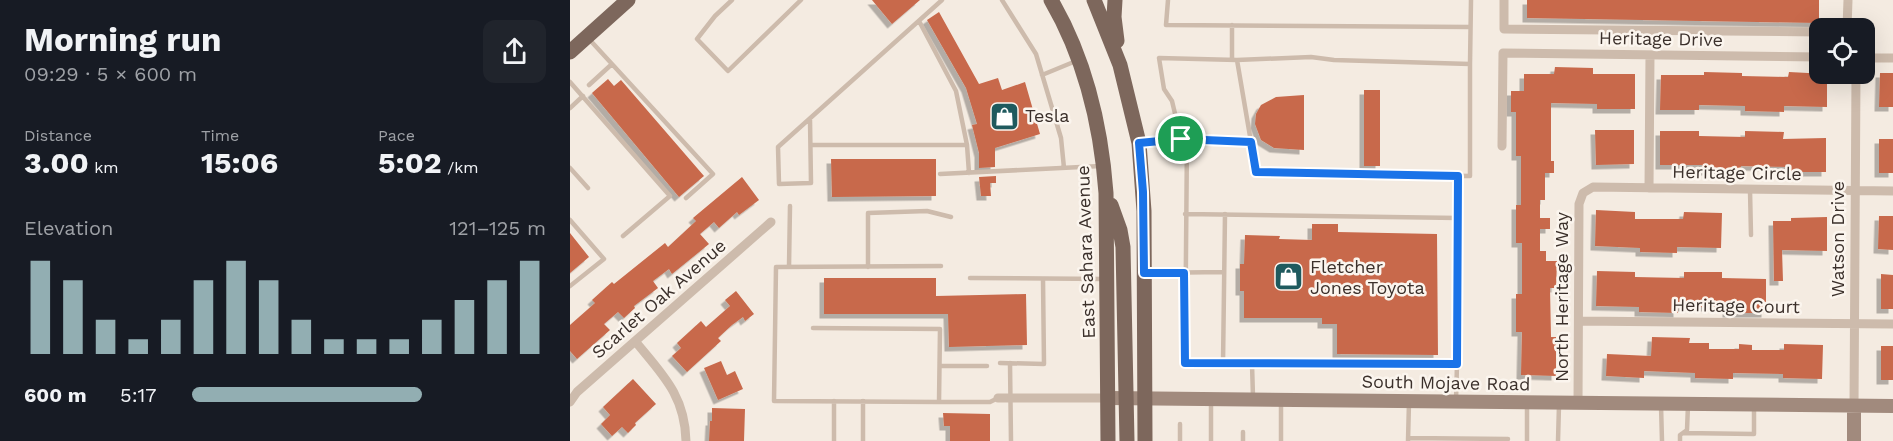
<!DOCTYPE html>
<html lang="en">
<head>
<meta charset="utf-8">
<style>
  body { margin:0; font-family:"Work Sans",sans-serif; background:#20242c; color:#f1f3f6; height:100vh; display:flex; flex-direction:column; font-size:22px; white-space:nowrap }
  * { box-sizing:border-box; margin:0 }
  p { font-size:20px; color:#9ea1a6 }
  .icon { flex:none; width:33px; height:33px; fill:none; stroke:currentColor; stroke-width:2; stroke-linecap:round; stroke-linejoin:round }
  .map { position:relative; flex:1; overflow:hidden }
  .panel { display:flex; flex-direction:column; background:#171b24; width:570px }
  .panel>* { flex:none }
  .buttons { position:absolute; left:1239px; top:18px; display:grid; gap:12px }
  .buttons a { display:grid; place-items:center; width:66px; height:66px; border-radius:12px; background:#171b24; box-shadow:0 6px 24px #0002; font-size:30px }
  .pin { position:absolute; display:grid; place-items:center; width:51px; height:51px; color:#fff; margin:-26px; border:3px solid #fff; border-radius:50%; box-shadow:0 2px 6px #0007 }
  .round { display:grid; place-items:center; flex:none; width:63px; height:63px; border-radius:12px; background:#20242c }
  .overview { display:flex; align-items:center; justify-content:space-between; height:102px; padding:0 24px }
  h1 { font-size:33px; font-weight:700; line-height:45px }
  .figures { display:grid; grid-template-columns:repeat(3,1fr); gap:9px; height:102px; padding:6px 24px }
  .figures div { display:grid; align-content:center }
  .figures b { font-size:30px; font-weight:700 }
  .figures small { font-size:16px; font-weight:400 }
  .figures p { font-size:16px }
  .chart { height:168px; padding:12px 24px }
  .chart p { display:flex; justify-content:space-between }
  .chart svg { width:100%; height:108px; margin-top:6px; stroke:#92aeb2; stroke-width:6 }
  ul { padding:0 24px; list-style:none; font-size:20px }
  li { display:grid; grid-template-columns:96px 72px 1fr; align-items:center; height:45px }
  li i { height:15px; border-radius:8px; background:#92aeb2 }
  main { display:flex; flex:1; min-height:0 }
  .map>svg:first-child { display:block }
  .building { fill:#c8694b; filter:url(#shadow) }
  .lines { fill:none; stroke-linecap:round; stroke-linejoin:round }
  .lane { stroke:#cdbbac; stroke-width:4.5 }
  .street { stroke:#cdbbac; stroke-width:9 }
  .secondary { stroke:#a18a7d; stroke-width:14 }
  .primary { stroke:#7d675c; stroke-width:15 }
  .route-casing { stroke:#fff; stroke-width:12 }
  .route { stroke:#1a73e8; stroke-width:8 }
  .labels { text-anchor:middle; stroke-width:5; stroke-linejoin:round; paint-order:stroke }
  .street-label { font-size:18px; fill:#3b302b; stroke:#fbf5ee }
  .poi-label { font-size:18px; fill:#3b302b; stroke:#fbf5ee; text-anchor:start }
</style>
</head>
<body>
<main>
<section class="panel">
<div class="overview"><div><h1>Morning run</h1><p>09:29 · 5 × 600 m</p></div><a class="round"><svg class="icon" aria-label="share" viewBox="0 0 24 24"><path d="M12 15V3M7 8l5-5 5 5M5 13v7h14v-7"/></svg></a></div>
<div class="figures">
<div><p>Distance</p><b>3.00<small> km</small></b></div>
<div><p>Time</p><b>15:06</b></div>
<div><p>Pace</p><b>5:02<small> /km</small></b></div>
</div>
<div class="chart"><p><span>Elevation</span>121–125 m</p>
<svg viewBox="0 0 160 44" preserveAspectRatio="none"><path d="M5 44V6M15 44V14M25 44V30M35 44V38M45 44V30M55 44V14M65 44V6M75 44V14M85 44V30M95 44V38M105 44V38M115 44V38M125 44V30M135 44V22M145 44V14M155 44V6"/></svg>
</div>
<ul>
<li><b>600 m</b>5:17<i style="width:65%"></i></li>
</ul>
</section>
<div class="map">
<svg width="1323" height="441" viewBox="0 0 1323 441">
  <defs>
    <filter id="shadow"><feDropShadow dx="-4.5" dy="4.5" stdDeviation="0" flood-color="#0004"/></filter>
  </defs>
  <rect width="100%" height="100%" fill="#f4ebe1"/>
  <!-- building -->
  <path class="building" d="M302,0H350L322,24Z
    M957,0H1249V23L957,18Z
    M369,12L409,84L428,78L432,90L455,82L470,134L425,148V167L409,168V153L402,125L407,124L396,88L357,20Z
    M985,67L1023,68V74H1065V109H1027V104L981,103V161H984V173H975V200H970V218H980V229H970V251H976V261H987L986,288H980L981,337H986V376L951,375L952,332H946V294H952V243H946V205H951V156H946V112H941V91H954V74H984Z
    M1134,72L1172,73V76L1218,77L1219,72L1257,74V107L1214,106V112L1175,111V106L1129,105V110H1090L1091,75H1134Z
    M1310,73H1323V107H1309Z
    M38,79L44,86L51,80L134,176L109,197L22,93Z
    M794,90H810V166H794Z
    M734,95V150L704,148L691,140L685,124L686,114L691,105L706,97Z
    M1025,130H1064V164L1026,165Z
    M1090,131H1129V136L1175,137V131L1214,132L1213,139L1256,138V172H1217V167L1171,166L1170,171H1132V165H1090Z
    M1309,139H1323V173H1309Z
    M261,159H366V196L262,197Z
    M426,176V183H420L421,196H411L409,177Z
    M172,177L189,200L169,215L167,212L149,228L144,222L130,234L139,244L102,274L99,269L83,281L88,288L64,306L65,308L54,318L48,312L34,324L40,330L7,359L0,351V325L25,303L22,300L42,282L44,284L95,243L98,247L126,221L123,218Z
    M1026,210L1065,212V219H1113L1114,212L1152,213L1151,248L1107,247V253L1070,252V248L1025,246Z
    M1309,216H1323V250L1308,249Z
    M1257,217V251L1212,250L1213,281H1204L1203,221H1221V218Z
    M742,224H768V232L867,234L868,355L767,354V324H752V318H674V291H670V264H674L675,235L710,236L709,239L742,240Z
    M0,233L19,257L0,273Z
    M1027,271L1065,272V277L1114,278V272H1152V278L1196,279V313H1157V307H1108V313L1069,312V307L1026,306Z
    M1311,274L1323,275V309H1311Z
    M254,278H366V296L456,294L457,345L379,347L378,314H254Z
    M166,291L184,314L175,321L173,317L162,325L148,338L151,341L117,372L102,356L111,348L107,343L131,321L136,327L160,306L155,300Z
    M1082,337L1120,338L1119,343H1139V349H1169V344L1182,345V350H1214V344L1253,345L1252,379L1213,378V374L1163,373V379L1125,378V373L1074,371V378L1036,376L1037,354L1081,356Z
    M1311,346H1323V380H1311Z
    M151,361L157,375L165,371L173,389L148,400L134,368Z
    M63,379L86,404L65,423L66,425L58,433L52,427L42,436L31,424L40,415L33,407Z
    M142,408L175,409L174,441H139L140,421H142Z
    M373,413L420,414V441H380V426H374Z"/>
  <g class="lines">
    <!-- lane -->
    <path class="lane" d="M162,0L145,16L127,39L158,71L231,0
      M432,0L466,54L491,138L494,168
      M598,0L596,25L900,27
      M349,21L386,91L397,145
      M662,25V60
      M19,39L143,174L116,198
      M900,64L901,0
      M472,75L506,61
      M0,82L100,196L53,236
      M19,85L42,64
      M0,108L13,96
      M240,120L241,183L209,184L208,147L372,0
      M611,139L602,101L594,89L589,58L667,60
      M617,139L615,363L887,364L888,176
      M572,143L606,139L681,142L667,60L741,57L764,60L900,64V176L686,172L681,142
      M241,145H397L399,173
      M0,168L18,188
      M370,174L531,166
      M1180,190L1181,235
      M615,214L888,218
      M0,220L34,259L0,286
      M219,267L220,206
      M298,267V213L357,211L381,217
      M577,273L654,272
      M400,278L535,279
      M243,328L370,329L369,402L204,401L206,267L371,266
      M430,363L474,364L473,279
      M440,363L441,441
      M653,364L655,214
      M682,364L683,397
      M370,366H417
      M641,401V441
      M886,401L887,364
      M369,402H420L428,398
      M957,405V441
      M1091,405L1092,441
      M610,424V441
      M1113,433L1184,434V406
      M838,438L938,439
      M264,441V401
      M293,441V401
      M673,441V432
      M711,441V401
      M838,441L839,402
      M988,441L989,405
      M1110,441V435L1117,430L1118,405"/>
    <!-- street -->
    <path class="street" d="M934,0V29L1250,32
      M1277,28L1278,0
      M1294,58H1323
      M932,146L933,53L1250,57
      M1079,188L1080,55
      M1009,321L1323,324
      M65,341C92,374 115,395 116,441
      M428,398H539
      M0,402L7,392L201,222
      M1008,403L1009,204L1013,193L1023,187L1323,191
      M1284,406L1286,74"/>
    <!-- secondary -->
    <path class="secondary" d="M539,398L1323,406
      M1284,441V406"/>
    <!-- primary -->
    <path class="primary" d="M481,0C516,60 531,125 536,193L538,441
      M524,0L550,65L569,143L574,211L575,441
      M545,0L544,17L547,41
      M0,52L58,0
      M541,205L550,230L553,247L557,441"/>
  </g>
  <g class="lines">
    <defs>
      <path id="route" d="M611,139L681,142L686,172L888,176L887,364L615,363L614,273H574L573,192L569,143Z"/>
    </defs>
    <!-- route casing -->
    <use href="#route" class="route-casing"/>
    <!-- route -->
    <use href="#route" class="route"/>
  </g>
  <!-- icons -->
  <defs>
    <symbol id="shop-square" viewBox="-11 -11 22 22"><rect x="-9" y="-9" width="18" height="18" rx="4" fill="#1f5a5e" stroke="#fbf5ee"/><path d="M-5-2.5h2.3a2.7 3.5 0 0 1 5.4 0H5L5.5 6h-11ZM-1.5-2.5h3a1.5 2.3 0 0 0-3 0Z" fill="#fff"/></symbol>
  </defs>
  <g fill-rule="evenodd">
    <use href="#shop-square" x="418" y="100" width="33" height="33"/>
    <use href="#shop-square" x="702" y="260" width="33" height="33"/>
  </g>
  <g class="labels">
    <!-- street labels -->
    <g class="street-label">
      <text transform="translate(1091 39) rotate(1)" y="6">Heritage Drive</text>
      <text transform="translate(1167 173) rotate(1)" y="6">Heritage Circle</text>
      <text transform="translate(1268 239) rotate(-90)" y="6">Watson Drive</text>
      <text transform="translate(516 252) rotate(-92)" y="6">East Sahara Avenue</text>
      <text transform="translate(992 297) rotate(-90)" y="6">North Heritage Way</text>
      <text transform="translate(89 299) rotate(-41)" y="6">Scarlet Oak Avenue</text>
      <text transform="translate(1166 306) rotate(1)" y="6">Heritage Court</text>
      <text transform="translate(876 383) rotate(1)" y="6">South Mojave Road</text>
    </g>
    <!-- poi labels -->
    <g class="poi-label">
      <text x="455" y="122">Tesla</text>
      <text x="740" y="273">Fletcher<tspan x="740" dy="21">Jones Toyota</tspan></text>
    </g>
  </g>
</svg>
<div class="buttons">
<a><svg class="icon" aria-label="locate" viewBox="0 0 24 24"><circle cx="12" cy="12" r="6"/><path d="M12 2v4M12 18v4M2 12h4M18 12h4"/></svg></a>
</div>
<div class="pin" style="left:611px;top:139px;background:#1e9e55"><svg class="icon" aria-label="arrive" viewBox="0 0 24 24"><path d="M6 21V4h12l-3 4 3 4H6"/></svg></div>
</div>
</main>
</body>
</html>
